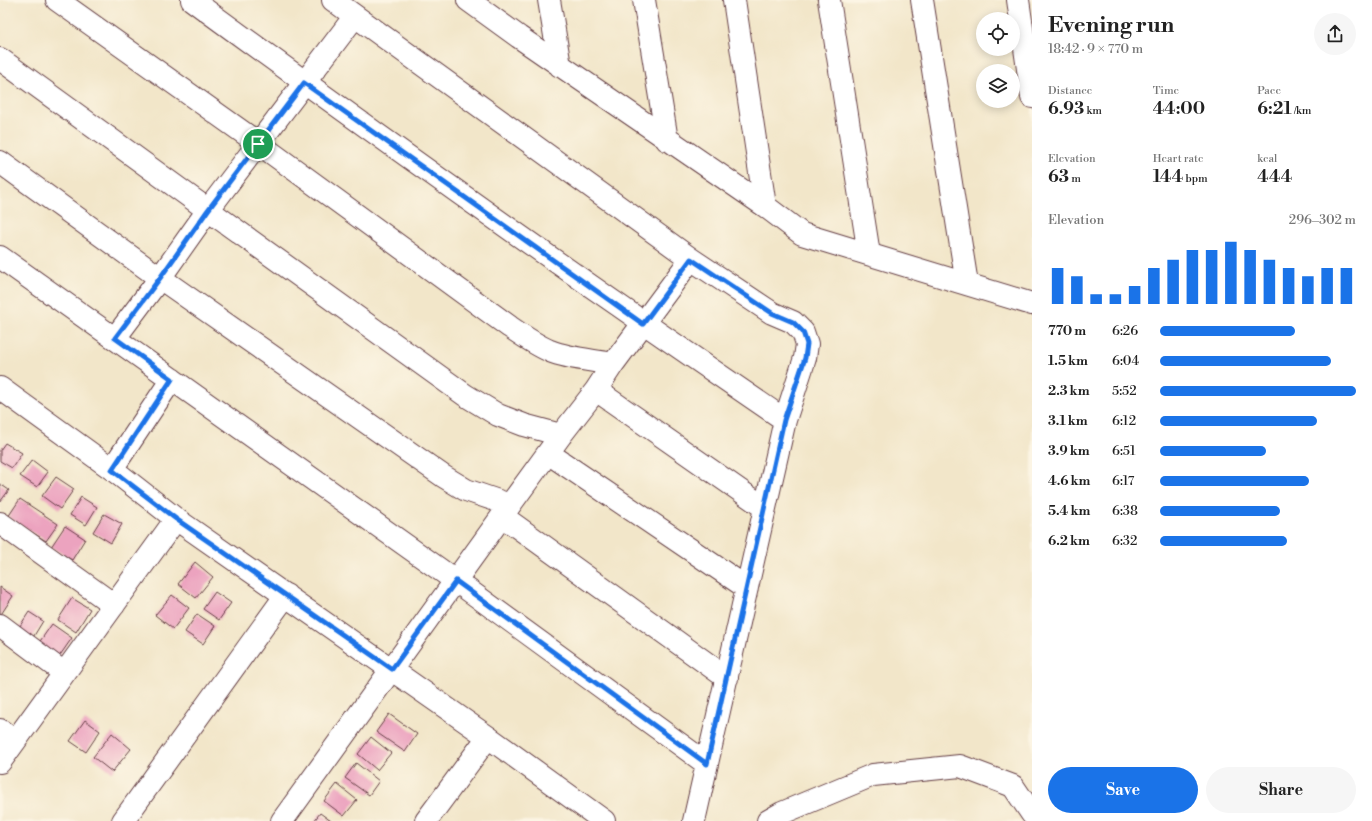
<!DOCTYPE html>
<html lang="en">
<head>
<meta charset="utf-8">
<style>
  body { margin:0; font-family:"Libre Bodoni",serif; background:#f6f6f6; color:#222; height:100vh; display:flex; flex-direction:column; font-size:15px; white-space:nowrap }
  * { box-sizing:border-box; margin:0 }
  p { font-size:13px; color:#767676 }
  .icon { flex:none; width:22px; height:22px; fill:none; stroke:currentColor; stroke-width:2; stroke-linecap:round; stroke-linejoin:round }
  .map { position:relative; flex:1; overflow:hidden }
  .side { display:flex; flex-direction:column; background:#fff; width:340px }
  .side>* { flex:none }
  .controls { position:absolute; left:976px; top:12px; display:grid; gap:8px }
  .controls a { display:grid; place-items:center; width:44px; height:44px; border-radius:50%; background:#fff; box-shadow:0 2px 10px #0003; font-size:20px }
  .pin { position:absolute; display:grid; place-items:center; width:34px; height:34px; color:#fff; margin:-17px; border:2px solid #fff; border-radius:50%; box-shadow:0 1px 4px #0007 }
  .round { display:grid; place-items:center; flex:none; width:42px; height:42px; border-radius:21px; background:#f6f6f6 }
  .head { display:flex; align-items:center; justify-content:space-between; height:68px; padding:0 16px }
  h1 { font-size:22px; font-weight:700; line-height:30px }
  .metrics { display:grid; grid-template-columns:repeat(3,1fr); gap:6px; height:68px; padding:4px 16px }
  .metrics div { display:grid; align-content:center }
  .metrics b { font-size:17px; font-weight:700 }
  .metrics small { font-size:11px; font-weight:400 }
  .metrics p { font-size:11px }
  .chart { height:112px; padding:8px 16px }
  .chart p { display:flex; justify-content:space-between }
  .chart svg { width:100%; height:72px; margin-top:4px; stroke:#1a73e8; stroke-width:6 }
  .cta { display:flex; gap:8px; margin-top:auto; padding:8px 16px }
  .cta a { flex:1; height:46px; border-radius:24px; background:#1a73e8; color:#fff; font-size:16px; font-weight:700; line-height:46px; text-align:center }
  .cta a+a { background:#f6f6f6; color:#222 }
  ul { padding:0 16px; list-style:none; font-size:13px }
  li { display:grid; grid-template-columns:64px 48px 1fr; align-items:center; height:30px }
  li i { height:10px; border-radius:5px; background:#1a73e8 }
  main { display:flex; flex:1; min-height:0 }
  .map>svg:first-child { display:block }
  .building { fill:#eca3bf }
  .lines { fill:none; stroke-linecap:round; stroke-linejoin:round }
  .street-casing { stroke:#633d43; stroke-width:24 }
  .street { stroke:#fff; stroke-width:22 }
  .route-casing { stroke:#fff; stroke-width:8 }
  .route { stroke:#1a73e8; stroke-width:5 }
</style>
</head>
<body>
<main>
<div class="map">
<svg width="1032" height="821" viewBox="0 0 1032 821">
  <rect width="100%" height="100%" fill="#fcf5e5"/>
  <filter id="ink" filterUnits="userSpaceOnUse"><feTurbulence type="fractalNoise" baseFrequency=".025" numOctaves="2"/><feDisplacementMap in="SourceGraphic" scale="8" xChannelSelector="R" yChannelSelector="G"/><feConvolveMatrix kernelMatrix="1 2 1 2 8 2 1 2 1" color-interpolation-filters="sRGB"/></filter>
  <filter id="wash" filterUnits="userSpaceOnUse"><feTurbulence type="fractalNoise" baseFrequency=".012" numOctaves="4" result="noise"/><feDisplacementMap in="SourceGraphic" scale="16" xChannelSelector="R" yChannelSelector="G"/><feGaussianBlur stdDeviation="0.9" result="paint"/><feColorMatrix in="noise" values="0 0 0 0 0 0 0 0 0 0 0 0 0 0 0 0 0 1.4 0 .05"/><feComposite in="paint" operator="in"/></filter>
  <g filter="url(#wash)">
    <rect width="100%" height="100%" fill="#f2e6c9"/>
    <g id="blocks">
      <!-- building -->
      <path class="building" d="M5,443L22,453L12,468L0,461V450Z
        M32,460L48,472L37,487L20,476Z
        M56,477L74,489L60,509L42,496Z
        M0,484L9,490L0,502Z
        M81,497L97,507L86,525L70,515Z
        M20,499L58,524L46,541L8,517Z
        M104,514L122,524L111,543L93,532Z
        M65,526L85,539L72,560L51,547Z
        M195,562L213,577L196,598L178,584Z
        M0,587L13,596L0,616Z
        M215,592L231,603L219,620L203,609Z
        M172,595L189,608L173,629L155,615Z
        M72,598L90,609L76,632L58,620Z
        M29,612L43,621L32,639L18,629Z
        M197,614L215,626L203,644L185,632Z
        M52,624L72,638L56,661L36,647Z
        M389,714L417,734L405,752L376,732Z
        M85,720L100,731L86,752L70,741Z
        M112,733L131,749L112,772L93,757Z
        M371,737L391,753L377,770L358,754Z
        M356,763L379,781L369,795L345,778Z
        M337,784L357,800L344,816L324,801Z
        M320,813L331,821H314Z"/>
    </g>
  </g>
  <g filter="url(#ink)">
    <use href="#blocks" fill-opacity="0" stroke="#633d43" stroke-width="1"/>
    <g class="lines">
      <defs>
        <path id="street" d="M57,0L258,143L510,327C523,336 536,345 550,351C570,359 593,360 613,364
          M192,0C387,143 585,284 785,420
          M333,0L691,259L772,313L793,322L803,332L807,344L805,358L785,420L694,821
          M468,0L519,37L765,206L802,234L1032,304
          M549,0L560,66
          M644,0L667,140
          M734,0L765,206
          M829,0L869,254
          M922,0L967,284
          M1018,0L1032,97
          M0,59L208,210L465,395L498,415L524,425L561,435
          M0,162L160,278L443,476L466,490L510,505
          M0,257L456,581L707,764
          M115,338L160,278L208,210L355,16
          M0,388L112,469L176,519L488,737L604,821
          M596,390L765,508
          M548,453L747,588
          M112,469L172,379
          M502,516L727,678
          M0,523L114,605
          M0,625L64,673
          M0,730L15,741
          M0,762L176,519
          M123,821L286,595
          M282,821L510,505L561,435L596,390L613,364L691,259
          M426,821L488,737
          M768,821L782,813L873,775L960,766L1013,786L1032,814"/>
      </defs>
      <!-- street casing -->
      <use href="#street" class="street-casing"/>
      <!-- street -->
      <use href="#street" class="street"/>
    </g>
  </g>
  <g class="lines" filter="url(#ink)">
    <defs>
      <path id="route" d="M304,83L643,324L691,259L772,313L793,322L803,332L807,344L805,358L784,420L707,764L456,581L392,669L176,519L112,470L172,379L115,338L160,278L208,210Z"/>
    </defs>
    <!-- route casing -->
    <use href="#route" class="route-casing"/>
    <!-- route -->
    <use href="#route" class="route"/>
  </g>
</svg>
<div class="controls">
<a><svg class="icon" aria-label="locate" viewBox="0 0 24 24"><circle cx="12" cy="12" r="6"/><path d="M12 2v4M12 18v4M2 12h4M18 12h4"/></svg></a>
<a><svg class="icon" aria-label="layers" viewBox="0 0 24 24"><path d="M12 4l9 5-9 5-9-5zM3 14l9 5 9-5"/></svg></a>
</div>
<div class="pin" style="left:258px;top:144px;background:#1e9e55"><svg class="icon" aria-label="arrive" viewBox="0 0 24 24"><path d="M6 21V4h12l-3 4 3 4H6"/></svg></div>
</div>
<section class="side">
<div class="head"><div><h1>Evening run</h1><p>18:42 · 9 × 770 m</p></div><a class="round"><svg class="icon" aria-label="share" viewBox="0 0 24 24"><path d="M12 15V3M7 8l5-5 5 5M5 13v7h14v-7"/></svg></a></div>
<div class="metrics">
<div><p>Distance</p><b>6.93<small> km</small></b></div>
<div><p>Time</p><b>44:00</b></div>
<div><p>Pace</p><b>6:21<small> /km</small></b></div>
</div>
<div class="metrics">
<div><p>Elevation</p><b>63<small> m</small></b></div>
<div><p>Heart rate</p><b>144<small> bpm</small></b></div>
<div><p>kcal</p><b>444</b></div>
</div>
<div class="chart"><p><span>Elevation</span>296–302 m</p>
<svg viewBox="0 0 160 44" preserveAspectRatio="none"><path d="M5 44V22M15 44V27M25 44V38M35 44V38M45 44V33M55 44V22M65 44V17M75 44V11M85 44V11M95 44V6M105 44V11M115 44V17M125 44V22M135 44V27M145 44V22M155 44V22"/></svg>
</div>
<ul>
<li><b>770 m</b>6:26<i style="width:69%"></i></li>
<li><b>1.5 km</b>6:04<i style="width:87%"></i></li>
<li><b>2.3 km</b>5:52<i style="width:100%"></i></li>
<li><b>3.1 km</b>6:12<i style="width:80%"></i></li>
<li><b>3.9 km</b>6:51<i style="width:54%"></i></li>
<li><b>4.6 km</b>6:17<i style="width:76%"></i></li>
<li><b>5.4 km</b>6:38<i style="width:61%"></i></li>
<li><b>6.2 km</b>6:32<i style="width:65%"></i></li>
</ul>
<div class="cta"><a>Save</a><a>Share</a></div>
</section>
</main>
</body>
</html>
